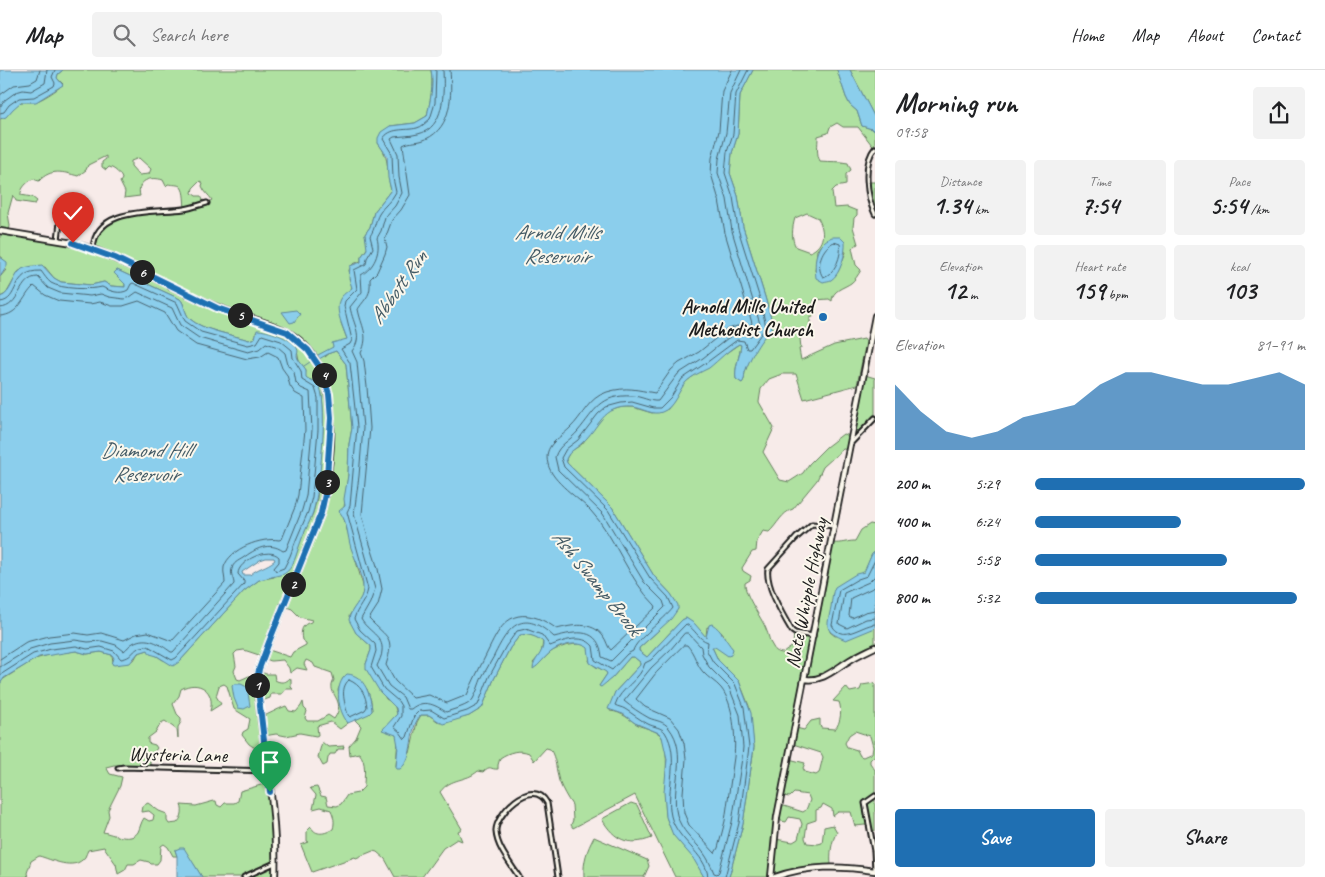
<!DOCTYPE html>
<html lang="en">
<head>
<meta charset="utf-8">
<style>
  body { margin:0; font-family:Caveat,sans-serif; background:#f2f2f2; color:#202124; height:100vh; display:flex; flex-direction:column; font-size:19px; white-space:nowrap }
  * { box-sizing:border-box; margin:0 }
  p { font-size:16px; color:#757577 }
  .icon { flex:none; width:28px; height:28px; fill:none; stroke:currentColor; stroke-width:2; stroke-linecap:round; stroke-linejoin:round }
  .map { position:relative; flex:1; overflow:hidden }
  .sheet { display:flex; flex-direction:column; background:#fff; width:450px }
  .sheet>* { flex:none }
  .pin { position:absolute; display:grid; place-items:center; width:42px; height:42px; color:#fff; margin:-51px -21px; border-radius:50% 50% 50% 0; rotate:-45deg; box-shadow:0 0 5px #0007 }
  .pin .icon { rotate:45deg }
  .km { position:absolute; width:25px; height:25px; margin:-12px; border-radius:50%; background:#222; color:#fff; font-size:14px; line-height:25px; text-align:center }
  .round { display:grid; place-items:center; flex:none; width:52px; height:52px; border-radius:5px; background:#f2f2f2 }
  .summary { display:flex; align-items:center; justify-content:space-between; height:85px; padding:0 20px }
  h1 { font-size:28px; font-weight:700; line-height:38px }
  .stats { display:grid; grid-template-columns:repeat(3,1fr); gap:8px; height:85px; padding:5px 20px }
  .stats div { display:grid; align-content:center; border-radius:5px; background:#f2f2f2; text-align:center }
  .stats b { font-size:25px; font-weight:700 }
  .stats small { font-size:14px; font-weight:400 }
  .stats p { font-size:14px }
  .chart { height:140px; padding:10px 20px }
  .chart p { display:flex; justify-content:space-between }
  .chart svg { width:100%; height:90px; margin-top:5px; fill:#1f6fb2; opacity:.7 }
  .action { display:flex; gap:10px; margin-top:auto; padding:10px 20px }
  .action a { flex:1; height:58px; border-radius:5px; background:#1f6fb2; color:#fff; font-size:20px; font-weight:700; line-height:58px; text-align:center }
  .action a+a { background:#f2f2f2; color:#202124 }
  ul { padding:0 20px; list-style:none; font-size:16px }
  li { display:grid; grid-template-columns:80px 60px 1fr; align-items:center; height:38px }
  li i { height:12px; border-radius:6px; background:#1f6fb2 }
  header { display:flex; align-items:center; gap:30px; box-sizing:border-box; height:70px; padding:0 25px; background:#fff; border-bottom:1px solid #e0e0e0 }
  header strong { font-size:24px }
  nav { display:flex; gap:28px; margin-inline-start:auto; font-size:18px }
  .search { width:350px; height:45px; background:#f2f2f2; display:flex; align-items:center; gap:12px; box-sizing:border-box; padding:0 18px; border-radius:5px; color:#757577; font-size:19px }
  main { display:flex; flex:1; min-height:0 }
  .map>svg:first-child { display:block }
  .green { fill:#afe1a1; stroke:#667e5e; fill-rule:evenodd }
  .water { fill:#8bceec; stroke:#5f8799; fill-rule:evenodd }
  .lines { fill:none; stroke-linecap:round; stroke-linejoin:round }
  .shore { stroke:#48636f; stroke-width:1 }
  .stream { stroke:#5f8799; stroke-width:1 }
  .street-casing { stroke:#1c1c1c; stroke-width:7 }
  .secondary-casing { stroke:#1c1c1c; stroke-width:8 }
  .primary-casing { stroke:#1c1c1c; stroke-width:8 }
  .street { stroke:#fbf7ec; stroke-width:3 }
  .secondary { stroke:#fbf7ec; stroke-width:4.5 }
  .primary { stroke:#fbf7ec; stroke-width:4.5 }
  .route-casing { stroke:#fff; stroke-width:10 }
  .route { stroke:#1f6fb2; stroke-width:6 }
  .poi-dot { fill:#1f6fb2; stroke:#fbf7ec; stroke-width:2 }
  .labels { text-anchor:middle; stroke-width:4; stroke-linejoin:round; paint-order:stroke }
  .poi-label { font-size:20px; font-weight:bold; fill:#1c1c1c; stroke:#fbf7ec; text-anchor:end }
  .street-label { font-size:20px; fill:#1c1c1c; stroke:#fbf7ec }
  .water-label { font-size:21px; font-style:italic; fill:#435a65; stroke:#fbf7ec }
</style>
</head>
<body>
<header>
<strong>Map</strong>
<div class="search"><svg class="icon" aria-label="search" viewBox="0 0 24 24"><circle cx="10" cy="10" r="6"/><path d="M15 15l6 6"/></svg>Search here</div>
<nav><a>Home</a><a>Map</a><a>About</a><a>Contact</a></nav>
</header>
<main>
<div class="map">
<svg width="875" height="807" viewBox="0 0 875 807">
  <rect width="100%" height="100%" fill="#f7ebe9"/>
  <filter id="ink" filterUnits="userSpaceOnUse"><feTurbulence type="fractalNoise" baseFrequency=".02" numOctaves="2"/><feDisplacementMap in="SourceGraphic" scale="10" xChannelSelector="R" yChannelSelector="G"/><feConvolveMatrix kernelMatrix="1 2 1 2 8 2 1 2 1" color-interpolation-filters="sRGB"/></filter>
  <g filter="url(#ink)">
    <!-- green -->
    <path class="green" d="M63,0H431C434,16 430,31 427,46L415,53L390,56L378,73C391,89 386,102 391,120L374,142L370,157L365,164L368,177L361,187V191L353,194L349,200L352,218L341,253L347,269L333,277L325,287L330,283L336,281L346,294L352,358L349,374L348,405L343,446L364,519L361,528L349,546L356,563L371,576V580L366,594L386,629L394,634L397,644L391,651L393,663L396,665L398,668L396,696L410,683L417,652L421,645H429L440,653L469,646L482,638L494,609L510,578L520,565C527,563 539,567 543,572L541,584L533,593L536,597C541,592 546,586 551,582C558,577 583,569 589,579C591,582 590,587 589,591L596,597L606,601L607,604L599,616L612,608L630,587H634L640,592V595L615,622L610,641C623,642 629,650 640,656C646,658 653,660 658,663C674,673 661,730 667,749C671,765 682,775 693,787C698,793 700,800 704,807H675L635,725L573,758L571,755L573,750L572,735C567,728 562,719 559,711C556,700 556,688 550,679L546,678L534,691L529,683C519,679 509,682 500,688L498,695V699C490,700 491,694 483,702L478,701C466,712 451,707 440,722L462,759L458,761L462,771L457,769L443,778L422,807H395L385,789L377,782L373,781L356,788L355,787L312,802L301,775L309,772L307,771V761L311,757C316,766 325,764 333,759C335,752 334,747 331,740L321,737L313,739L316,725L310,718L317,717L321,726L326,727L328,735L337,736L341,734L347,725L358,723L364,717C364,705 367,692 359,683L350,685L349,676L356,668L361,656L355,650L372,641L371,631L367,619L343,608L338,620L348,653L340,659L331,652L317,656L318,665L316,666L300,663L286,666L276,664L264,666V677L255,678L249,674L242,665L243,662L248,659L250,649L234,639L227,616L224,614L219,616L216,626L221,634L210,641C216,621 199,609 181,619L179,626L173,634L177,644L181,648V652L178,657V668L177,660L165,651L161,653L156,662L148,668V673L155,675L157,678L150,688V697L114,695L106,697L110,704L122,707L120,716L108,740L109,746L103,762C113,764 131,773 138,762C140,758 141,752 144,748L149,751L153,750L154,745L149,741L141,742L142,736L148,733L159,741L167,744V751L169,754L177,753C181,749 184,742 181,735L196,736L214,731H216L217,735L221,737L225,733H234L238,731L240,721L261,715L269,711L275,807H202L193,793L175,780L177,786H173L168,777L164,774L161,776L160,790L157,794H151L149,792L141,790L134,794H128L125,800L118,804L116,794L104,777L88,780C87,782 86,785 85,787C74,802 51,789 39,786L31,791L27,803L28,807H0V614L2,610L35,589L52,584L76,581L87,584L101,582L112,585L113,592L134,590L138,583L148,580L163,590L179,592L244,521L259,510L274,507L295,488L300,472L313,443L317,428L323,361V340L322,324L317,312L308,309L305,307L306,300L299,291L296,276L255,263V268L249,270C233,265 202,260 190,249C184,243 185,234 180,229L117,200L114,203L125,214V217L111,216L104,212L91,215L61,212L54,208L45,197L19,201L6,224L0,227V207L6,200L2,187H0V49C10,46 12,36 21,32C25,31 29,32 33,32C39,32 59,19 63,14L57,8L58,4ZM106,86V89L102,92V97L106,100L109,97C114,98 121,104 122,109L120,112L125,122L124,128L140,126C136,110 151,106 163,110L166,116L168,114C172,115 179,114 181,117C185,122 184,132 185,138L122,146L106,155L94,171L92,179L9,162L10,156L8,143L13,125L16,131L35,134L37,131L32,127L21,125C20,119 27,112 33,109L39,111C51,98 63,102 78,106L86,100L88,95ZM139,88L151,99L149,104L139,105L131,96V91ZM200,111L203,113L202,116C204,122 209,125 212,130L205,134L201,126H196L192,123L193,118ZM284,536L292,539L300,547L312,550L311,552C302,554 300,561 302,570L306,573V575L293,582L290,587L266,579ZM244,580L262,586L263,588L271,591L283,590L289,598L290,603L297,598L307,600L304,594L306,590L313,593L315,597L332,603L334,610C325,625 348,629 334,649L328,645L318,651H307L305,648L307,641L304,638L303,632L301,636L296,642L289,641L286,636C277,639 270,644 261,647L259,632L270,628L271,624H282L286,619H293L291,617V610L290,608C286,613 280,613 275,610L274,604H266L259,601L257,606H249L240,610L237,609L234,601L236,596L234,584L237,581Z
      M753,0H837L846,27L850,35L857,41L862,56L872,59L875,62V79L858,57H843L837,53L830,57L828,63L818,66C818,74 816,84 820,91C830,92 839,91 848,93L851,100L846,104V115L836,117L832,121L834,138L847,137L857,141V145L854,148L853,157L858,174L854,176L852,178L856,195L861,200C858,205 855,210 851,213C844,218 832,220 832,231L829,229L814,230L813,247L810,248V264L803,265L800,269L801,278L799,279L801,290L834,275L864,269L866,272L857,315L804,329L796,304H782L769,309L761,319L759,332L774,358L763,382L780,410L789,412L803,403L809,394L826,377L843,364L851,366L865,305L875,308V351L854,371L850,380L843,379L823,397L817,410L793,439C782,442 777,455 769,462L763,461L757,471L756,481L752,482L742,498L743,501L751,506L750,510L745,513C744,525 762,548 766,559C769,565 769,572 773,577C775,581 779,583 783,583L793,576L794,563L814,565L832,473C842,474 846,471 855,471L861,460L870,454L875,455V482L872,484L864,503L856,505L833,523L830,562L835,566L875,558V577L824,607L806,609L796,658L804,660L811,651L820,649V655L821,658L835,659C841,653 842,639 839,632L833,631L846,617L850,622L860,620L862,615L875,613V685L870,690V693L875,700V761L871,760L870,757L865,755L855,756L851,742H838L833,746L832,739L823,734L821,738L816,740V750L807,753L805,768L807,773L818,774L822,773L824,757L833,755L837,762C831,771 830,785 831,795L775,807H729L743,754L754,677L749,636L739,611L718,590L712,577H715L733,579L725,571L723,563L707,557L706,567C700,563 693,554 686,548L682,550L647,587L639,581V578L658,561L678,539L671,524L654,506L612,437L567,393L566,389L570,382L582,374L602,347L609,341L622,337H632L652,343L668,339L685,312L739,274L741,275C740,286 734,298 736,309L742,313C745,309 744,307 745,302C749,289 760,266 772,260V252L765,227L743,157L738,126L730,103L732,83L738,64L740,25ZM807,143L818,148C825,161 825,175 810,182L796,177C791,169 792,158 795,148ZM822,174L846,182L838,202L815,201L817,180ZM855,661L870,666L873,677L872,683L863,687L860,686L857,680L847,677L845,673L849,665ZM793,674L821,683L823,687L819,703L816,705L805,702L803,698L805,693L789,689ZM794,723L808,725L810,730L806,740L803,742L781,735L782,726L790,727ZM789,747L800,749L802,754L798,769L793,772L775,769L777,750L786,752Z
      M850,0H875V48Z
      M869,112H875V143L871,135Z
      M322,672L328,677L344,676L343,679H338L335,684H330L328,688L327,694L323,696L318,687Z
      M631,733L637,735L652,768C629,777 614,770 602,749Z
      M594,767L647,790L649,796L644,807H584C583,791 587,780 594,767Z"/>
    <!-- water -->
    <path class="water" d="M0,0H63L58,4L57,8L63,15L36,32H21L13,39L6,47L0,49Z
      M431,0H753L740,25L738,64L732,83L730,103L738,126L743,157L765,227L772,252V260C762,265 749,290 745,302C744,307 745,309 742,313L736,309C734,298 740,287 741,275L739,274C728,280 719,290 709,298C701,302 692,306 686,312C678,321 674,338 662,342C653,346 642,338 632,337C602,335 600,357 582,373C576,379 570,380 566,389L567,393L612,437L654,506L671,524L678,535V539L671,549L639,578V581L647,587L682,550L686,548L695,554L706,567L709,555L712,554C722,560 725,570 733,579L731,585L728,586L715,577H712L718,590L739,611L751,643L754,677L743,754L729,807H704L693,788L673,765L666,747L664,722L667,689L662,667L659,663L635,653L623,644L608,639L615,622L640,595V592L634,587H630L612,608L601,617L599,616L607,604L606,602L590,593L588,578C579,570 560,575 551,582C544,587 540,595 533,599C533,589 544,584 543,572C538,567 527,563 520,565L510,578L494,609L482,638L469,646L443,654L429,645H421C407,659 416,687 400,699H397L396,697L398,676L396,665L382,660L397,644L396,638L380,622L366,599V594L371,580V576L356,563L349,550C350,538 363,531 363,519C364,505 355,490 351,478C347,465 348,452 339,441L345,436L344,429L348,405L349,374L352,358L346,294L336,281L330,283L317,290L316,286L333,277L332,273L347,269C344,259 334,240 340,229C342,225 348,221 352,218L349,208L350,196L361,192V187L367,179L365,164L370,157L374,142L391,120L388,108L387,86L378,73V68L381,62L390,56L415,53L427,46C430,31 434,16 431,0Z
      M837,0H850L875,48V62L872,59L862,56L857,41L850,35L846,27Z
      M832,167H840L845,172C846,182 841,204 831,210C829,211 826,211 823,212L816,208C814,191 815,174 832,167Z
      M0,187L7,192V196L0,207Z
      M42,195L54,208L61,212L91,215L104,212L111,216L125,217V214L114,203L117,200L180,229C185,234 184,243 190,249C202,260 233,265 249,270L255,268L257,260C267,260 292,268 297,278C299,282 297,283 297,286C298,291 304,296 306,300V307C311,312 317,310 320,317C328,338 320,421 313,442C310,453 303,463 300,474C296,484 294,498 284,504L259,510L244,521L179,592L173,596L157,586L150,584L148,580L138,583L130,593L114,595L112,594L114,588L112,585L101,582L87,584L76,581L39,587L4,608L0,614V227C12,224 12,206 22,199C28,196 35,196 42,195ZM266,488H274L275,490C267,497 257,498 250,505H243L242,502L260,490Z
      M296,240L300,244L294,252L290,253L282,242Z
      M875,482V558L846,570C823,561 827,558 831,537C832,530 832,523 835,517L856,504L864,502L872,484Z
      M347,604C365,605 371,626 372,641L369,644L348,653C338,641 333,615 347,604Z
      M234,614H241L247,617L250,636L244,639L238,638L234,628L232,616Z
      M180,778H184L202,807H177V786L175,780Z"/>
    <g class="lines">
      <!-- shore -->
      <path class="shore" d="M436,0L435,33L430,49C426,52 422,57 417,58C405,61 390,57 383,69L392,84L393,108L396,122C392,131 383,136 379,144C375,151 375,159 370,166L373,178L367,188L366,194L354,200L357,219L345,231L344,236L352,270L350,274L341,279L350,293L357,357L350,436L347,442L368,519C366,531 357,538 354,549L360,560L375,574L376,581L371,597L384,619L398,631L401,636V646L394,657L400,662L405,669L407,667L414,646L419,641L431,640L444,648L467,641L478,635L489,607L506,576L517,561L526,559L542,565L550,576C563,571 582,563 593,576L595,590L612,600L627,584L633,581C635,570 664,550 673,538L668,527L650,508L608,440L564,397L561,388L566,379L578,370L598,344L606,337L621,333L632,332L653,338H660L671,327L682,309L706,293L737,270L744,271L747,279H750L766,257L760,229L738,159L733,127L725,103L727,82L733,64L736,24L748,0
        M443,0C444,22 445,58 418,64C410,66 402,66 394,67L391,69L398,84L399,107L402,123L395,136L385,147L381,161L377,168C381,182 374,198 361,205L362,222L350,237C353,255 364,266 352,281L357,292L363,358L359,406L354,444L375,519L370,533L361,549C367,561 384,566 382,581C382,586 379,591 377,596L389,616L403,627L408,639H411C423,629 434,634 446,642C454,639 469,636 473,629C477,622 479,614 482,607C486,600 490,593 494,586C509,555 523,538 554,567C577,561 599,557 602,587L611,591L665,537L663,531L644,512L603,444L558,400L555,387C559,374 570,371 578,361C595,341 600,324 632,326C641,326 650,332 658,331L678,304L703,288L728,268L738,263L751,266L760,254L732,161L727,129L718,103L719,89L726,63L730,23L741,0
        M450,0C452,25 452,57 426,69C418,73 410,71 403,75L410,125L401,140L392,150L385,169L387,177L385,184L377,202L370,209C371,226 367,226 358,239C361,256 370,265 361,283L364,291L367,317L370,358L362,444L369,471L378,499L382,519L378,535L369,549C388,569 395,566 386,595L395,611L413,628L429,625L447,633L467,625C473,611 480,597 487,583C498,561 507,538 537,548C545,551 550,554 557,559C572,555 592,551 603,566C607,571 607,577 611,580L656,537L655,535C627,508 617,469 591,441C579,428 552,412 548,394C543,375 559,369 570,358C583,346 588,328 607,322C627,316 637,320 655,323L671,300L679,293L699,282L726,260L737,256L748,257L752,253L725,163L719,130L711,104L712,88L719,61L722,21L732,0
        M0,25L14,15L30,13L37,9L40,0
        M0,37L5,30L16,22L23,20L31,21L45,13L47,0
        M0,43L4,42L9,35L19,28L34,27L54,16L55,13L52,7L55,0
        M834,172L840,174C842,185 835,204 823,207C815,196 822,177 834,172Z
        M0,232C20,231 10,200 41,201C44,205 47,210 51,213C61,219 91,220 102,217C110,221 120,225 128,220L131,214L133,213L177,233L185,251L201,262L248,275L257,273L262,265L281,271L292,280L293,288L301,301L302,310L315,318L318,328V360L312,427L308,442L296,470L290,486L284,498L276,501L274,498L279,492V487C269,476 238,491 238,504L244,511V514L176,588L172,590L148,576C130,577 136,587 121,589L114,581L101,577L87,579L76,576L51,579L33,584L0,605
        M0,238C21,237 18,207 38,207L48,218L60,223L90,226L101,224L109,227L124,229L130,227L137,222L172,238L180,255L199,268L248,282L259,279L266,273L278,277L285,283L288,295L294,302L296,313L301,318L310,322L312,360L306,426L302,440L286,480L283,481C269,471 255,479 243,488C238,491 233,493 232,499C230,504 234,509 234,514L173,582H171C160,574 147,565 133,573C129,575 127,579 124,581L116,575L102,571L88,572L75,570L50,573L30,579L0,597
        M0,246C20,245 22,227 34,216L45,225L59,231L90,234L100,232L112,236H123L139,231L165,243L176,261L196,275L247,289L260,287L268,282L278,287L282,298L287,305L290,316L295,323L304,328L305,360L298,425L295,437L282,469L279,470C262,467 230,478 224,497C223,502 225,508 225,513L172,571L148,562L136,564L124,570L101,563L88,565L75,563L49,566L26,572L0,589
        M875,490L867,506L858,509L839,520L832,555C842,574 861,555 875,554
        M875,506L869,512L844,523L839,554L847,558L866,549L875,548
        M875,517L851,528L849,546L852,548L865,542L875,540
        M685,563H688L701,577L702,584L709,597L729,617L740,645L743,677L742,688L732,752L719,802L717,804L714,803C711,795 708,789 703,782C694,770 681,761 677,745C670,717 689,683 669,658C664,651 656,651 649,648C640,643 631,637 624,631L651,598L670,580Z
        M684,575H687C695,584 696,594 703,602C708,608 716,612 721,618C734,634 736,668 734,687L725,751L718,778L715,783L689,755L684,743L683,723L686,689L684,673L679,659L670,648L645,637L636,629L656,603Z
        M349,610C361,615 366,625 367,637L365,640L350,647L348,645C345,634 339,618 349,610Z
        M708,807C706,783 677,771 671,746C665,719 681,687 665,662C661,657 654,657 648,654C640,650 633,644 625,639C622,637 618,637 615,635C620,618 641,610 645,593L651,590L686,554C695,559 698,569 708,572L707,581L713,592L735,614L744,637L749,677L739,753L725,807"/>
      <!-- stream -->
      <path class="stream" d="M304,296L313,290"/>
      <defs>
        <path id="street" d="M875,78C862,93 867,128 875,144
          M58,170L61,143
          M93,179C95,136 155,143 184,139C192,138 199,135 207,133
          M851,373L875,348
          M813,566L795,563L792,561C783,546 765,515 768,499L796,468L812,454L834,456
          M118,698L124,697L268,701
          M875,801L874,781L865,733L875,726
          M244,807L275,793
          M519,807C511,794 497,778 496,762C494,746 532,705 547,733L558,807"/>
        <path id="secondary" d="M0,161L73,173L93,179C135,196 175,220 217,237C240,247 267,250 289,263C346,297 333,388 321,443L269,572L259,599L257,611C262,676 278,741 275,807
          M804,609C823,612 835,599 850,590C858,585 867,581 875,577
          M771,807L777,747L875,246"/>
        <path id="primary" d="M775,807C808,795 841,796 875,801"/>
      </defs>
      <!-- street casing -->
      <use href="#street" class="street-casing"/>
      <!-- secondary casing -->
      <use href="#secondary" class="secondary-casing"/>
      <!-- primary casing -->
      <use href="#primary" class="primary-casing"/>
      <!-- street -->
      <use href="#street" class="street"/>
      <!-- secondary -->
      <use href="#secondary" class="secondary"/>
      <!-- primary -->
      <use href="#primary" class="primary"/>
    </g>
  </g>
  <g class="lines" filter="url(#ink)">
    <defs>
      <path id="route" d="M73,173L115,188L217,238L287,262L308,280L321,299L329,324L331,348L326,420L321,443L269,572L259,599L257,611L270,722"/>
    </defs>
    <!-- route casing -->
    <use href="#route" class="route-casing"/>
    <!-- route -->
    <use href="#route" class="route"/>
  </g>
  <!-- markers -->
  <circle class="poi-dot" cx="823" cy="247" r="5"/>
  <g class="labels">
    <!-- poi labels -->
    <g class="poi-label">
      <text x="813" y="243">Arnold Mills United<tspan x="813" dy="23">Methodist Church</tspan></text>
    </g>
    <!-- street labels -->
    <g class="street-label">
      <text transform="translate(806 523) rotate(-79)" y="7">Nate Whipple Highway</text>
      <text transform="translate(178 684) rotate(1)" y="7">Wysteria Lane</text>
    </g>
    <!-- water labels -->
    <g class="water-label">
      <text x="557" y="169">Arnold Mills<tspan x="557" dy="24">Reservoir</tspan></text>
      <text transform="translate(398 217) rotate(-55)" y="7">Abbott Run</text>
      <text x="146" y="387">Diamond Hill<tspan x="146" dy="24">Reservoir</tspan></text>
      <text transform="translate(597 512) rotate(51)" y="7">Ash Swamp Brook</text>
    </g>
  </g>
</svg>
<div class="pin" style="left:270px;top:722px;background:#1e9e55"><svg class="icon" aria-label="arrive" viewBox="0 0 24 24"><path d="M6 21V4h12l-3 4 3 4H6"/></svg></div>
<div class="pin" style="left:73px;top:173px;background:#d93025"><svg class="icon" aria-label="check" viewBox="0 0 24 24"><path d="M5 12l5 5 9-10"/></svg></div>
<b class="km" style="left:257px;top:615px">1</b>
<b class="km" style="left:293px;top:514px">2</b>
<b class="km" style="left:327px;top:412px">3</b>
<b class="km" style="left:324px;top:305px">4</b>
<b class="km" style="left:240px;top:245px">5</b>
<b class="km" style="left:142px;top:202px">6</b>
</div>
<section class="sheet">
<div class="summary"><div><h1>Morning run</h1><p>09:58</p></div><a class="round"><svg class="icon" aria-label="share" viewBox="0 0 24 24"><path d="M12 15V3M7 8l5-5 5 5M5 13v7h14v-7"/></svg></a></div>
<div class="stats">
<div><p>Distance</p><b>1.34<small> km</small></b></div>
<div><p>Time</p><b>7:54</b></div>
<div><p>Pace</p><b>5:54<small> /km</small></b></div>
</div>
<div class="stats">
<div><p>Elevation</p><b>12<small> m</small></b></div>
<div><p>Heart rate</p><b>159<small> bpm</small></b></div>
<div><p>kcal</p><b>103</b></div>
</div>
<div class="chart"><p><span>Elevation</span>81–91 m</p>
<svg viewBox="0 0 160 44" preserveAspectRatio="none"><path d="M0 44V12L10 25L20 35L30 38L40 35L50 28L60 25L70 22L80 12L90 6L100 6L110 9L120 12L130 12L140 9L150 6L160 12V44z"/></svg>
</div>
<ul>
<li><b>200 m</b>5:29<i style="width:100%"></i></li>
<li><b>400 m</b>6:24<i style="width:54%"></i></li>
<li><b>600 m</b>5:58<i style="width:71%"></i></li>
<li><b>800 m</b>5:32<i style="width:97%"></i></li>
</ul>
<div class="action"><a>Save</a><a>Share</a></div>
</section>
</main>
</body>
</html>
